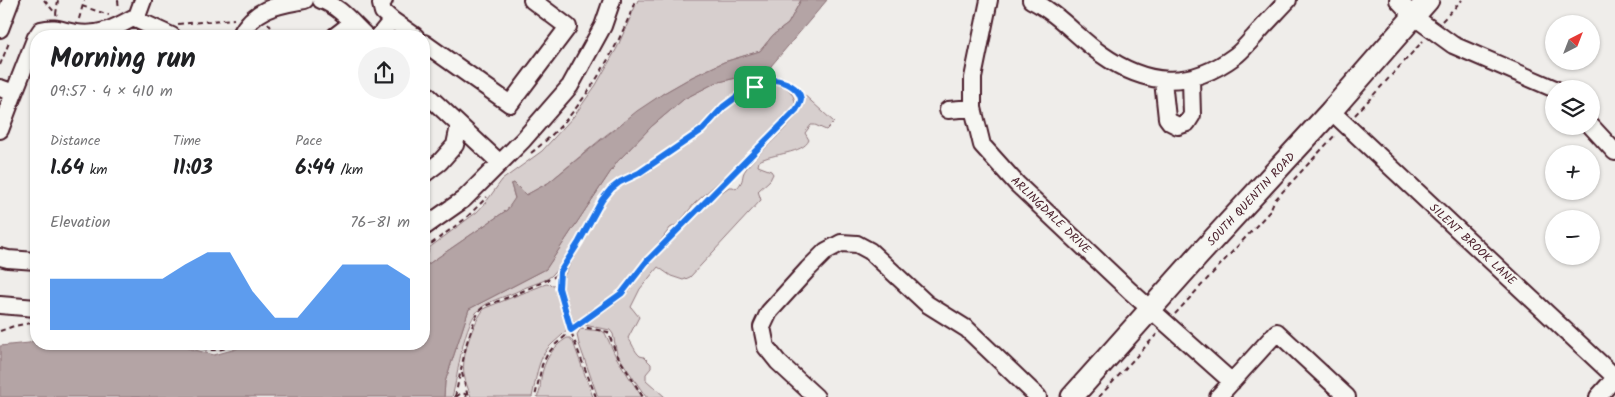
<!DOCTYPE html>
<html lang="en">
<head>
<meta charset="utf-8">
<style>
  body { margin:0; font-family:Kalam,sans-serif; background:#f2f2f2; color:#202124; height:100vh; display:flex; flex-direction:column; font-size:19px; white-space:nowrap }
  * { box-sizing:border-box; margin:0 }
  p { font-size:16px; color:#757577 }
  .icon { flex:none; width:28px; height:28px; fill:none; stroke:currentColor; stroke-width:2; stroke-linecap:round; stroke-linejoin:round }
  .map { position:relative; flex:1; overflow:hidden }
  .panel { position:absolute; left:30px; top:30px; width:400px; height:320px; display:flex; flex-direction:column; background:#fff; border-radius:20px; box-shadow:0 1px 4px #0004 }
  .panel>* { flex:none }
  .needle { width:32px; rotate:42deg }
  .tools { position:absolute; left:1545px; top:15px; display:grid; gap:10px }
  .tools a { display:grid; place-items:center; width:55px; height:55px; border-radius:50%; background:#fff; box-shadow:0 1px 4px #0004; font-size:25px }
  .pin { position:absolute; display:grid; place-items:center; width:42px; height:42px; color:#fff; margin:-21px; border-radius:10px; box-shadow:0 2px 8px #0006 }
  .round { display:grid; place-items:center; flex:none; width:52px; height:52px; border-radius:26px; background:#f2f2f2 }
  .summary { display:flex; align-items:center; justify-content:space-between; height:85px; padding:0 20px }
  h1 { font-size:28px; font-weight:700; line-height:38px }
  .figures { display:grid; grid-template-columns:repeat(3,1fr); gap:8px; height:85px; padding:5px 20px }
  .figures div { display:grid; align-content:center }
  .figures b { font-size:21px; font-weight:700 }
  .figures small { font-size:14px; font-weight:400 }
  .figures p { font-size:14px }
  .chart { height:140px; padding:10px 20px }
  .chart p { display:flex; justify-content:space-between }
  .chart svg { width:100%; height:90px; margin-top:5px; fill:#1a73e8; opacity:.7 }
  .map>svg:first-child { display:block }
  .green { fill:#d7cfce; stroke:#90777c }
  .water { fill:#b4a4a5; stroke:#8a6f74 }
  .lines { fill:none; stroke-linecap:round; stroke-linejoin:round }
  .minor-casing { stroke:#4a1f2b; stroke-width:20 }
  .major-casing { stroke:#4a1f2b; stroke-width:25 }
  .path { stroke:#4a1f2b; stroke-width:2; stroke-dasharray:5 4; stroke-linecap:butt }
  .minor { stroke:#f6f6f2; stroke-width:16 }
  .major { stroke:#f6f6f2; stroke-width:21 }
  .route-casing { stroke:#fff; stroke-width:10 }
  .route { stroke:#1a73e8; stroke-width:6 }
  .labels { text-anchor:middle; stroke-width:4; stroke-linejoin:round; paint-order:stroke }
  .street-label { font-size:12px; fill:#4a1f2b; stroke:#f6f6f2 }
</style>
</head>
<body>
<div class="map">
<svg width="1615" height="397" viewBox="0 0 1615 397">
  <rect width="100%" height="100%" fill="#efedea"/>
  <filter id="ink" filterUnits="userSpaceOnUse"><feTurbulence type="fractalNoise" baseFrequency=".02" numOctaves="2"/><feDisplacementMap in="SourceGraphic" scale="10" xChannelSelector="R" yChannelSelector="G"/><feConvolveMatrix kernelMatrix="1 2 1 2 8 2 1 2 1" color-interpolation-filters="sRGB"/></filter>
  <g filter="url(#ink)">
    <!-- green -->
    <path class="green" d="M638,0H801L788,24L773,35L760,51L724,62L692,77L664,93L606,135L548,183L526,195L514,183L511,184L515,199L507,210L424,267V258L428,254L429,248L477,212L486,202L502,180L542,151L574,116L596,85L617,48Z
      M771,66L773,75L770,80L772,84C786,84 793,91 796,105L769,135L739,164L694,204L678,224L670,228L657,246L646,257L625,286L615,296L584,316L578,322L573,323L562,286V279L605,201L612,191L629,179L623,177C592,202 579,241 554,273C547,282 531,284 520,290C508,296 493,299 482,307C462,321 459,374 452,397H444L445,382L469,309L546,269L617,162L652,126L684,99L715,83L761,72Z
      M801,92L834,122L826,130L815,125H811L805,133L809,140C803,154 773,153 759,161L758,166L771,171L773,174L770,180L758,191L761,200L690,277L683,280L671,276L658,267L640,289L631,307L639,317L628,338C633,344 634,351 640,356L644,357L651,364V368L646,374V380L665,397H646L617,354L613,334L610,330L584,325L621,299L631,289L640,274L652,260L671,242L704,205L729,187H733L736,189C746,179 740,177 746,169C757,152 802,119 803,100C803,98 802,95 801,92Z
      M546,284L554,285L558,291L568,328C563,336 554,341 548,348C537,361 536,381 532,397H471C469,390 465,382 464,374C461,356 473,322 485,308Z
      M580,329L602,331L605,333L616,357L642,397H598L579,344L577,335Z
      M567,338H570L573,342L593,397H537C541,391 540,385 541,378C544,361 552,347 567,338Z"/>
    <!-- water -->
    <path class="water" d="M801,0H827L771,66L761,72L715,83L684,99L652,126L617,162L546,269L469,309L445,382L444,397H0V346L29,343L36,339V344H173L214,355L236,349L244,344H424V267L507,210L515,198L511,185L514,183L526,195L548,183L637,111L664,93L692,77L724,62L760,51L773,35L788,24Z"/>
    <g class="lines">
      <defs>
        <path id="minor" d="M321,0C339,6 352,23 366,36
          M989,0L973,78V108L982,145L1017,184L1130,291L1232,382
          M1031,0C1058,13 1077,37 1101,54C1146,86 1189,90 1235,56C1242,51 1248,43 1254,37C1265,24 1277,12 1288,0
          M1398,0L1413,16L1453,45L1555,89
          M136,19L143,0
          M392,20L415,36
          M0,29L11,0
          M37,36L41,30C56,26 62,31 76,33C100,36 113,29 133,18L172,36
          M240,36C254,8 277,5 305,0
          M335,36L352,23
          M379,36L392,20L383,12L381,4L384,0
          M424,43L510,104L568,27L532,0
          M1163,81L1167,118L1170,122L1178,126L1187,123L1192,115L1191,79
          M0,88L14,93L0,130
          M424,92L500,163
          M14,93L36,37
          M948,110L973,108
          M1331,111L1615,377
          M1591,126L1615,152
          M424,174L440,162L455,145L459,126
          M424,227L464,199L523,140L570,86L603,26L612,0
          M0,257L8,259L36,261
          M0,305L36,308
          M816,397L778,362L766,347L762,327L769,312L808,269L826,251L841,243L857,244L870,251L927,304L967,329L1038,397
          M1218,397L1277,332L1347,397
          M1598,397L1615,378"/>
        <path id="major" d="M1072,397L1198,256L1331,111L1428,0"/>
      </defs>
      <!-- minor casing -->
      <use href="#minor" class="minor-casing"/>
      <!-- major casing -->
      <use href="#major" class="major-casing"/>
      <!-- path -->
      <path class="path" d="M44,0L57,15
        M118,0L119,10
        M82,6L109,15
        M56,14L58,0
        M79,19L84,1
        M1442,21L1462,0
        M268,23L277,36
        M178,24L234,19
        M0,65L10,40
        M1355,115L1423,41
        M531,153C570,123 597,82 619,39C625,26 631,14 635,0
        M424,249L465,219L487,197
        M560,272C555,301 585,367 596,397
        M1175,314L1270,211L1274,201L1336,134
        M578,326L608,332L616,353L643,397
        M0,331L14,326L31,323
        M194,344C211,354 221,350 239,344
        M221,344L228,347
        M462,373L468,397
        M455,397L467,342L475,319L480,310L485,306L514,295L554,277L560,272L579,242L594,213L611,189L685,142L702,130L723,107L739,95L755,87L774,80L783,81L791,86L798,94L801,99L800,104L796,110L647,261L622,293L571,331L555,345L547,355L542,365L535,397
        M456,397L461,393L465,394L467,397
        M1099,397L1157,334"/>
      <!-- minor -->
      <use href="#minor" class="minor"/>
      <!-- major -->
      <use href="#major" class="major"/>
    </g>
  </g>
  <g class="lines" filter="url(#ink)">
    <defs>
      <path id="route" d="M774,80C784,81 799,87 801,99C801,103 798,107 796,110L647,261L622,293L571,330L559,288L560,272L579,242L602,200L611,189L620,182L639,173L702,130L723,107L739,95L755,87Z"/>
    </defs>
    <!-- route casing -->
    <use href="#route" class="route-casing"/>
    <!-- route -->
    <use href="#route" class="route"/>
  </g>
  <g class="labels">
    <!-- street labels -->
    <g class="street-label">
      <text transform="translate(1251 199) rotate(-47)" y="4">SOUTH QUENTIN ROAD</text>
      <text transform="translate(1051 215) rotate(44)" y="4">ARLINGDALE DRIVE</text>
      <text transform="translate(1473 244) rotate(43)" y="4">SILENT BROOK LANE</text>
    </g>
  </g>
</svg>
<div class="tools">
<a><svg class="needle" viewBox="-14 -14 28 28"><path d="M0-13l5 13h-10z" fill="#e53935"/><path d="M0 13l5-13h-10z" fill="#757577"/></svg></a>
<a><svg class="icon" aria-label="layers" viewBox="0 0 24 24"><path d="M12 4l9 5-9 5-9-5zM3 14l9 5 9-5"/></svg></a>
<a>+</a>
<a>−</a>
</div>
<div class="pin" style="left:755px;top:87px;background:#1e9e55"><svg class="icon" aria-label="arrive" viewBox="0 0 24 24"><path d="M6 21V4h12l-3 4 3 4H6"/></svg></div>
<section class="panel">
<div class="summary"><div><h1>Morning run</h1><p>09:57 · 4 × 410 m</p></div><a class="round"><svg class="icon" aria-label="share" viewBox="0 0 24 24"><path d="M12 15V3M7 8l5-5 5 5M5 13v7h14v-7"/></svg></a></div>
<div class="figures">
<div><p>Distance</p><b>1.64<small> km</small></b></div>
<div><p>Time</p><b>11:03</b></div>
<div><p>Pace</p><b>6:44<small> /km</small></b></div>
</div>
<div class="chart"><p><span>Elevation</span>76–81 m</p>
<svg viewBox="0 0 160 44" preserveAspectRatio="none"><path d="M0 44V19L10 19L20 19L30 19L40 19L50 19L60 12L70 6L80 6L90 25L100 38L110 38L120 25L130 12L140 12L150 12L160 19V44z"/></svg>
</div>
</section>
</div>
</body>
</html>
